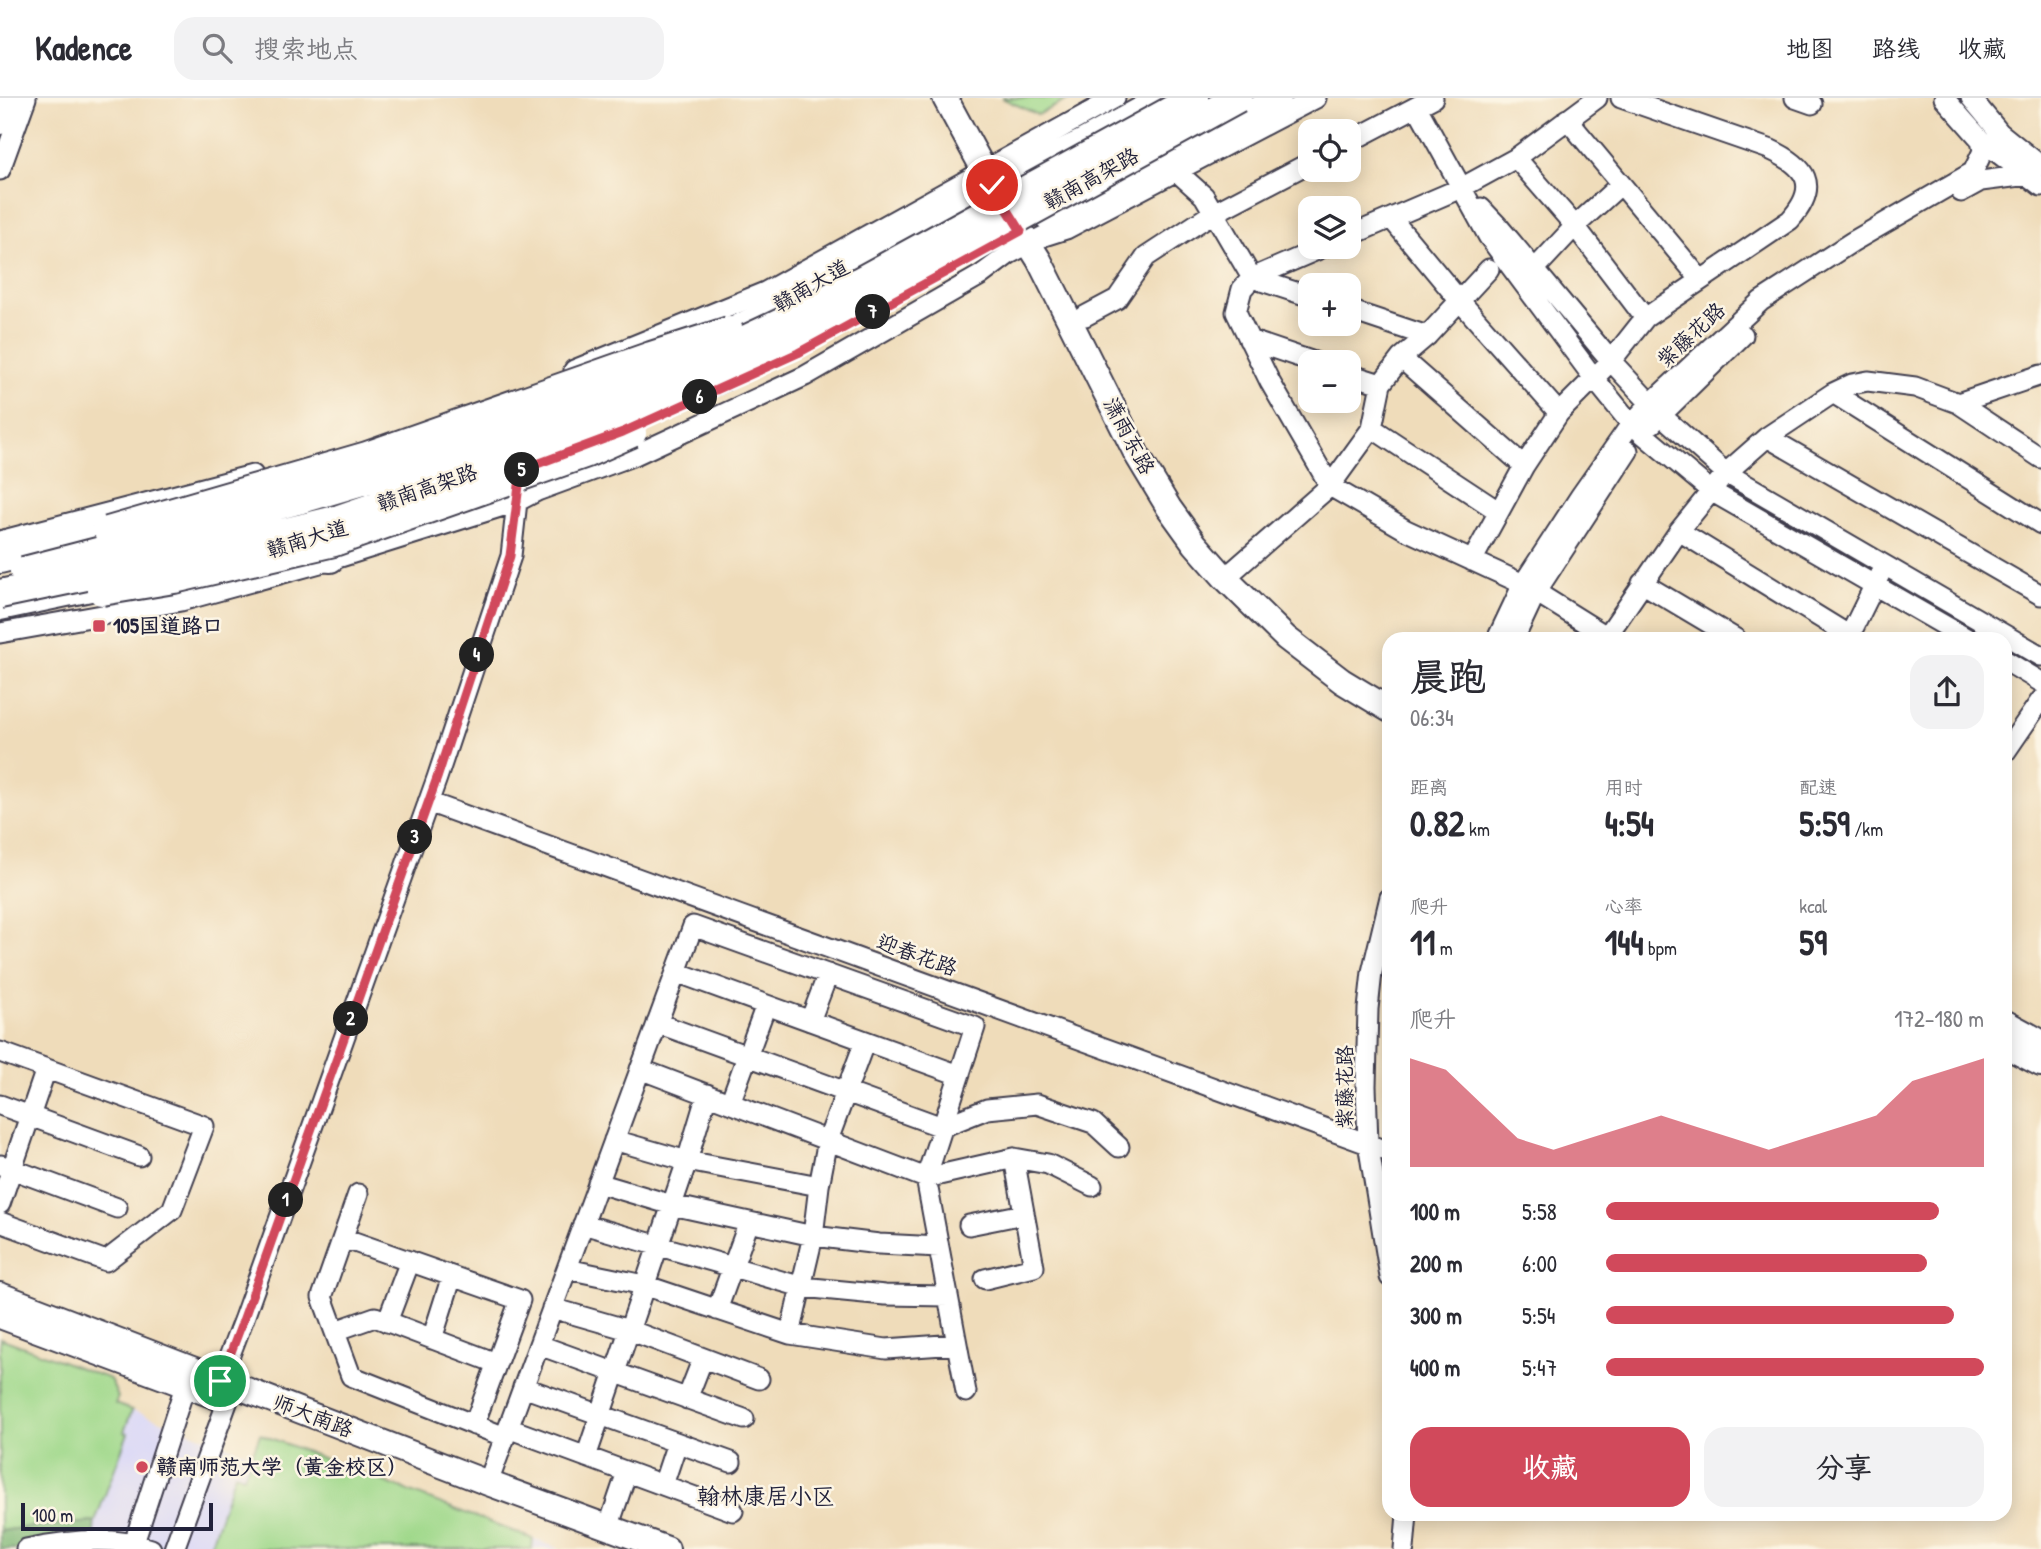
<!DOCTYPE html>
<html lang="zh">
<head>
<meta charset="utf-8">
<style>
  body { margin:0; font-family:"Patrick Hand","LXGW WenKai TC",sans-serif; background:#f2f2f3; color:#2b2b33; height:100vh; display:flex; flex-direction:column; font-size:26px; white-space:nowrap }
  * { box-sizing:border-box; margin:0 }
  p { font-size:23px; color:#7c7c81 }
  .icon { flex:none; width:38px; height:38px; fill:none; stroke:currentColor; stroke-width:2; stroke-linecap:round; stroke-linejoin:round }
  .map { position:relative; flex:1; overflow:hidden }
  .sheet { position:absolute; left:1382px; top:534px; width:630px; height:889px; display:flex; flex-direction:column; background:#fff; border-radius:21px; box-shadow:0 4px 18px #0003 }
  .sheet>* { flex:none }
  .fabs { position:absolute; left:1298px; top:21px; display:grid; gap:14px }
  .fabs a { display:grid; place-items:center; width:63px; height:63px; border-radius:14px; background:#fff; box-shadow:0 4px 18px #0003; font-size:35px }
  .scale { position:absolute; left:21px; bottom:18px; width:192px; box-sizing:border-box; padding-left:7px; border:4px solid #22223b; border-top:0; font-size:19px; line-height:24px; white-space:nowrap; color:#22223b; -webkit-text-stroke:5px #fcf5e5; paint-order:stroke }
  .pin { position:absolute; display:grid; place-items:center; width:60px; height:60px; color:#fff; margin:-30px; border:4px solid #fff; border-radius:50%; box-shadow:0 2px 7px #0007 }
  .km { position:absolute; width:35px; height:35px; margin:-18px; border-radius:50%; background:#222; color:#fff; font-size:19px; line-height:35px; text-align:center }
  .round { display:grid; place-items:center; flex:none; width:74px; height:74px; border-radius:21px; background:#f2f2f3 }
  .headline { display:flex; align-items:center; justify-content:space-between; height:119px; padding:0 28px }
  h1 { font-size:38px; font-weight:700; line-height:52px }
  .metrics { display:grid; grid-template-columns:repeat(3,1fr); gap:10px; height:119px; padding:7px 28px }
  .metrics div { display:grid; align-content:center }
  .metrics b { font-size:35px; font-weight:700 }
  .metrics small { font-size:19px; font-weight:400 }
  .metrics p { font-size:19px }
  .chart { height:196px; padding:14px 28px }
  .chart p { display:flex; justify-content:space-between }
  .chart svg { width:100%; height:126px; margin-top:7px; fill:#d1495b; opacity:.7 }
  .cta { display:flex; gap:14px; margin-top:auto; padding:14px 28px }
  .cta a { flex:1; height:80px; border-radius:21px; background:#d1495b; color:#fff; font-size:28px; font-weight:700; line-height:80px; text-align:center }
  .cta a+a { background:#f2f2f3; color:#2b2b33 }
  ul { padding:0 28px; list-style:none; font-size:23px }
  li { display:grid; grid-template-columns:112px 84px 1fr; align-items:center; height:52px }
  li i { height:18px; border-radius:9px; background:#d1495b }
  header { display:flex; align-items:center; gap:42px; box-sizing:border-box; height:98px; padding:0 35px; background:#fff; border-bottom:2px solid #e1e1e2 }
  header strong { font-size:33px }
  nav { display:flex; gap:38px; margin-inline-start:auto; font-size:24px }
  .search { width:490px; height:63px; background:#f2f2f3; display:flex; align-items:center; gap:18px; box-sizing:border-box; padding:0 24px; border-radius:21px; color:#7c7c81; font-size:26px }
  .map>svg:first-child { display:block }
  .built { fill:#d9d7f8 }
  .green { fill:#9fd88a; stroke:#607d62; stroke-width:2 }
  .forest { fill:#7fb876; stroke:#506d58; stroke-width:2 }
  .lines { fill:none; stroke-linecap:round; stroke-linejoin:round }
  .minor-casing { stroke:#413e4e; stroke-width:23 }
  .major-casing { stroke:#413e4e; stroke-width:28 }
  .minor { stroke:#fff; stroke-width:19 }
  .major { stroke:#fff; stroke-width:24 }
  .highway-bridge-casing { stroke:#413e4e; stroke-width:32; stroke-linecap:butt }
  .highway-bridge { stroke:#fff; stroke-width:28 }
  .route-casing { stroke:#fff; stroke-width:14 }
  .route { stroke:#d1495b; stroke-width:9 }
  .poi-dot { fill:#d1495b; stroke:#fcf5e5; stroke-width:2.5 }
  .labels { text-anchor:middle; stroke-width:5; stroke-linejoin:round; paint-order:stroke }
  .street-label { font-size:21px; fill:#22223b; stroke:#fcf5e5 }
  .poi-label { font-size:21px; font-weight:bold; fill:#22223b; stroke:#fcf5e5; text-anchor:start }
  .neighbourhood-label { font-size:23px; fill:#22223b; stroke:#fcf5e5 }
</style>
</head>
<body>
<header>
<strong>Kadence</strong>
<div class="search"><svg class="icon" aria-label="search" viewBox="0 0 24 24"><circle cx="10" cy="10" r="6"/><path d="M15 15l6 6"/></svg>搜索地点</div>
<nav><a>地图</a><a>路线</a><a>收藏</a></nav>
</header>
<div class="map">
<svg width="2041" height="1451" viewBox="0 0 2041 1451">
  <rect width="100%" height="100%" fill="#fcf5e5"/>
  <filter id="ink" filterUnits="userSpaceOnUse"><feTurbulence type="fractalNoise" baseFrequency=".0143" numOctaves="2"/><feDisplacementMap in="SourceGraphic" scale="14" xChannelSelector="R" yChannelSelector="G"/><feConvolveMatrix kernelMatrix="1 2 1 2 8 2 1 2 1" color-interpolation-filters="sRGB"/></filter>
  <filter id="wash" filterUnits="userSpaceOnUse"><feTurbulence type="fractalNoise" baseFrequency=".00686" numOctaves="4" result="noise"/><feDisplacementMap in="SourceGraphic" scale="28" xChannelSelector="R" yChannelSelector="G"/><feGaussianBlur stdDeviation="1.57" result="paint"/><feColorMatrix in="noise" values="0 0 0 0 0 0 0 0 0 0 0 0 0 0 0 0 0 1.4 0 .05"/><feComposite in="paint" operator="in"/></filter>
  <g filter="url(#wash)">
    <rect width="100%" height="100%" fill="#efdcba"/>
    <!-- built -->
    <path class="built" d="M0,1263L327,1385L375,1382L560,1451H0Z"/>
    <!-- green -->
    <path class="green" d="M1002,0H1071L1038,17Z
      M0,1240L110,1281L118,1299L115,1306L132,1312L124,1334L128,1335L95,1424L37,1428L0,1433Z
      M260,1336L533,1441L532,1451H209L235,1375L244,1378Z"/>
    <!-- forest -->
    <path class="forest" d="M95,1424L93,1444L79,1451H0V1433L37,1428Z"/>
  </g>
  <g filter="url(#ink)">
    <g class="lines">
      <defs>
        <path id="minor" d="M1795,0L1812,6
          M1944,0L1981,42L2041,88
          M1971,0L2000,35L2041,68
          M1417,9L1488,138L1593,279L1631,326L1711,393L1968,541
          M1567,21L1700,181
          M1349,44L1433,0
          M1516,60L1575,128L1645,220
          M0,72L26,0
          M1175,72L1204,98L1252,180L1311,199
          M1961,94L1981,83L2028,77
          M1481,110L1499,129L1611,263L1662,318L1726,375L2041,558
          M1391,120L1459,202L1559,315
          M1349,138L1461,90L1516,60L1597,0
          M1324,149L1252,180L1242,191L1236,214L1270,284L1330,388L1406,432L1523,486L1611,541
          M1535,171L1575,128L1621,86
          M1349,212L1427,238
          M1085,218L1117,201L1146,159L1210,117L1311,64
          M1249,242L1314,264
          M1401,260L1524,368
          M574,272L765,194L1115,0
          M1349,276L1381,286
          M1833,295L2041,426
          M1958,305L2041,277
          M1652,326L1743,237
          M1372,330L1498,413
          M1767,339L2041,497
          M1679,433L1855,541
          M0,443L253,377
          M1472,463L1524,368L1559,315L1611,263L1645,220L1790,122C1821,87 1806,68 1769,51L1621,0
          M1225,480L1330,388L1372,330L1381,286L1401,260L1427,238L1489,171
          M1642,485L1736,541
          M0,535L181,503L331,462L516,404L537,393L635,357L805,278L981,177L1009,156L1044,138L1066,131L1316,0
          M1607,538L1679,433L1726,375L1767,339L1833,295L1852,286L1868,283L1915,289L1958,305L2041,360
          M1497,541L1523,486L1581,397L1631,326L1650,306L1761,203L1852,144L1973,74L1983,53L1981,42
          M1514,541L1536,494L1628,353
          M1848,541L1880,476
          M2006,563L2041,584
          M2006,653L2041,602
          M428,704L1390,1054
          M1390,799L1372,874L1368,911L1366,988L1368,1045L1390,1179
          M676,874L959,977
          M810,923L828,876
          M657,925L942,1029L987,1011L1037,1006L1093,1025L1119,1049
          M0,954L204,1028L172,1112L106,1163L0,1124
          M640,971L926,1080L1014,1060L1048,1066L1092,1088
          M730,1005L766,907
          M0,1007L139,1058
          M614,1042L687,1063L819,1088
          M1,1067L117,1110
          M598,1085L672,1107L813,1138L879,1146L939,1149
          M358,1096L322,1199L351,1278L505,1339
          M0,1106L46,971
          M583,1126L802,1189L885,1197L948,1198
          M969,1127L1024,1116
          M343,1140L520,1202L474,1327
          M567,1171L644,1187L790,1236L886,1251L957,1246
          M985,1181L1034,1169L1014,1060
          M552,1210L629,1232L759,1281
          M717,1212L749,1124
          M387,1224L410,1163
          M335,1233L375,1219L496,1265
          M790,1236L813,1138L819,1088L828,1042L865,943
          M432,1241L452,1178
          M539,1247L744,1321
          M523,1289L731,1364
          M216,1293L244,1220L437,680L511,458L518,394
          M687,1301L703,1260
          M508,1330L733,1413
          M586,1359L687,1063L707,996
          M488,1385L693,828L975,929L926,1080L966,1294
          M663,1387L677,1345
          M608,1430L627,1374
          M134,1445L189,1276
          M26,1451C64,1443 114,1437 151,1451
          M174,1451L232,1291
          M1404,1451L1407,1416"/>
        <path id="major" d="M945,0L992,87L1039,162L1137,357L1169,410L1195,446L1225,480L1286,540L1342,583L1390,612
          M0,24L9,0
          M1047,119L1279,0
          M713,242L769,213L972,95L1080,45L1162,0
          M291,459L331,462
          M0,463L127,432
          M0,510L119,485
          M2006,925L2041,944
          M2006,948L2041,966
          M0,1197L488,1385L667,1451
          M0,1218L225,1302"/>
      </defs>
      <!-- minor casing -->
      <use href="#minor" class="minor-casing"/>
      <!-- major casing -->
      <use href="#major" class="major-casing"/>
      <!-- minor -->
      <use href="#minor" class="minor"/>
      <!-- major -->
      <use href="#major" class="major"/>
      <defs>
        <path id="highway-bridge" d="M108,433L367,358L651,258L729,233
          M24,473L298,402L470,351L696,265L800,216L1194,0
          M102,493L174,481L334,444L587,355L632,335
          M0,496L225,449L339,421L564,343L719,280L833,222L1238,0"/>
      </defs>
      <!-- highway-bridge casing -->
      <use href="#highway-bridge" class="highway-bridge-casing"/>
      <!-- highway-bridge -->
      <use href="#highway-bridge" class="highway-bridge"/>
    </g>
  </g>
  <g class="lines" filter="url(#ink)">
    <defs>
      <path id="route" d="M220,1283L244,1220L437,680L510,458L521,372L623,334L798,255L1021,133L992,87"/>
    </defs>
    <!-- route casing -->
    <use href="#route" class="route-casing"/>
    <!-- route -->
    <use href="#route" class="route"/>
  </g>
  <!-- markers -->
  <g class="poi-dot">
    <rect x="92" y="521" width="14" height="14" rx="3.5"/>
    <circle cx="142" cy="1369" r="7"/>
  </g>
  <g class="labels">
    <!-- street labels -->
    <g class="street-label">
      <text transform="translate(1091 81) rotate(-29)" y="7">赣南高架路</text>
      <text transform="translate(811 188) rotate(-30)" y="7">赣南大道</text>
      <text transform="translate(1691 237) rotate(-43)" y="7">紫藤花路</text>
      <text transform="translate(1129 338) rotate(62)" y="7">潇雨东路</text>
      <text transform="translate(427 390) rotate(-19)" y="7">赣南高架路</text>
      <text transform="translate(307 441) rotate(-17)" y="7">赣南大道</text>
      <text transform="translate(917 857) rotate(20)" y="7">迎春花路</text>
      <text transform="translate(1345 989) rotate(-90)" y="7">紫藤花路</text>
      <text transform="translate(313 1318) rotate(21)" y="7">师大南路</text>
    </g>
    <!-- poi labels -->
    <g class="poi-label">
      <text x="113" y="535">105国道路口</text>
      <text x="156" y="1376">赣南师范大学（黄金校区）</text>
    </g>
    <!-- neighbourhood labels -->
    <g class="neighbourhood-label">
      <text x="766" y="1406">翰林康居小区</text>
    </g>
  </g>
</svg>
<div class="fabs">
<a><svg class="icon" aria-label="locate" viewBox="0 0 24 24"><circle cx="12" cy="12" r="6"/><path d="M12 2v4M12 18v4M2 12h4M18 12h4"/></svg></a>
<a><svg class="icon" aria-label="layers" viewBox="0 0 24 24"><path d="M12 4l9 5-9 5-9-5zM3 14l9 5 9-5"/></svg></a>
<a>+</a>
<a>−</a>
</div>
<div class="scale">100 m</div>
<div class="pin" style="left:220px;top:1283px;background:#1e9e55"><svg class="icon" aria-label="arrive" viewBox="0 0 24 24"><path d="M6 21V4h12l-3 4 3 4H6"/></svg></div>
<div class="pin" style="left:992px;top:87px;background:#d93025"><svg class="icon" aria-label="check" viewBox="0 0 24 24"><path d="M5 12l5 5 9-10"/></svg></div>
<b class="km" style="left:286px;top:1102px">1</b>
<b class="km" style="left:351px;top:921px">2</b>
<b class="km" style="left:415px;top:739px">3</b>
<b class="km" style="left:477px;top:557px">4</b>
<b class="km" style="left:522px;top:372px">5</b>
<b class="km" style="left:700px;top:299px">6</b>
<b class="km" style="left:873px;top:214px">7</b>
<section class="sheet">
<div class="headline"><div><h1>晨跑</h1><p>06:34</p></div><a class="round"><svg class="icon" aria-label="share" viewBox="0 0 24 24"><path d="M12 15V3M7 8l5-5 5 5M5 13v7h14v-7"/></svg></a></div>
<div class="metrics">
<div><p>距离</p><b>0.82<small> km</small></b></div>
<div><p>用时</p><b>4:54</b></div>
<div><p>配速</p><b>5:59<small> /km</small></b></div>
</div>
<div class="metrics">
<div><p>爬升</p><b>11<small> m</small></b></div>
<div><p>心率</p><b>144<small> bpm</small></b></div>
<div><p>kcal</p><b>59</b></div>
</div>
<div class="chart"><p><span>爬升</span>172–180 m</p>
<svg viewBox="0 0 160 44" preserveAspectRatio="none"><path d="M0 44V6L10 10L20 22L30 34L40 38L50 34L60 30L70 26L80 30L90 34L100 38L110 34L120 30L130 26L140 14L150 10L160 6V44z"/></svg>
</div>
<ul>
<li><b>100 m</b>5:58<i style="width:88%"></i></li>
<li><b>200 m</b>6:00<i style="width:85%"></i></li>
<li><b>300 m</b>5:54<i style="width:92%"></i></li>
<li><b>400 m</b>5:47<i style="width:100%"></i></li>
</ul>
<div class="cta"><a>收藏</a><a>分享</a></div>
</section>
</div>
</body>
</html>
